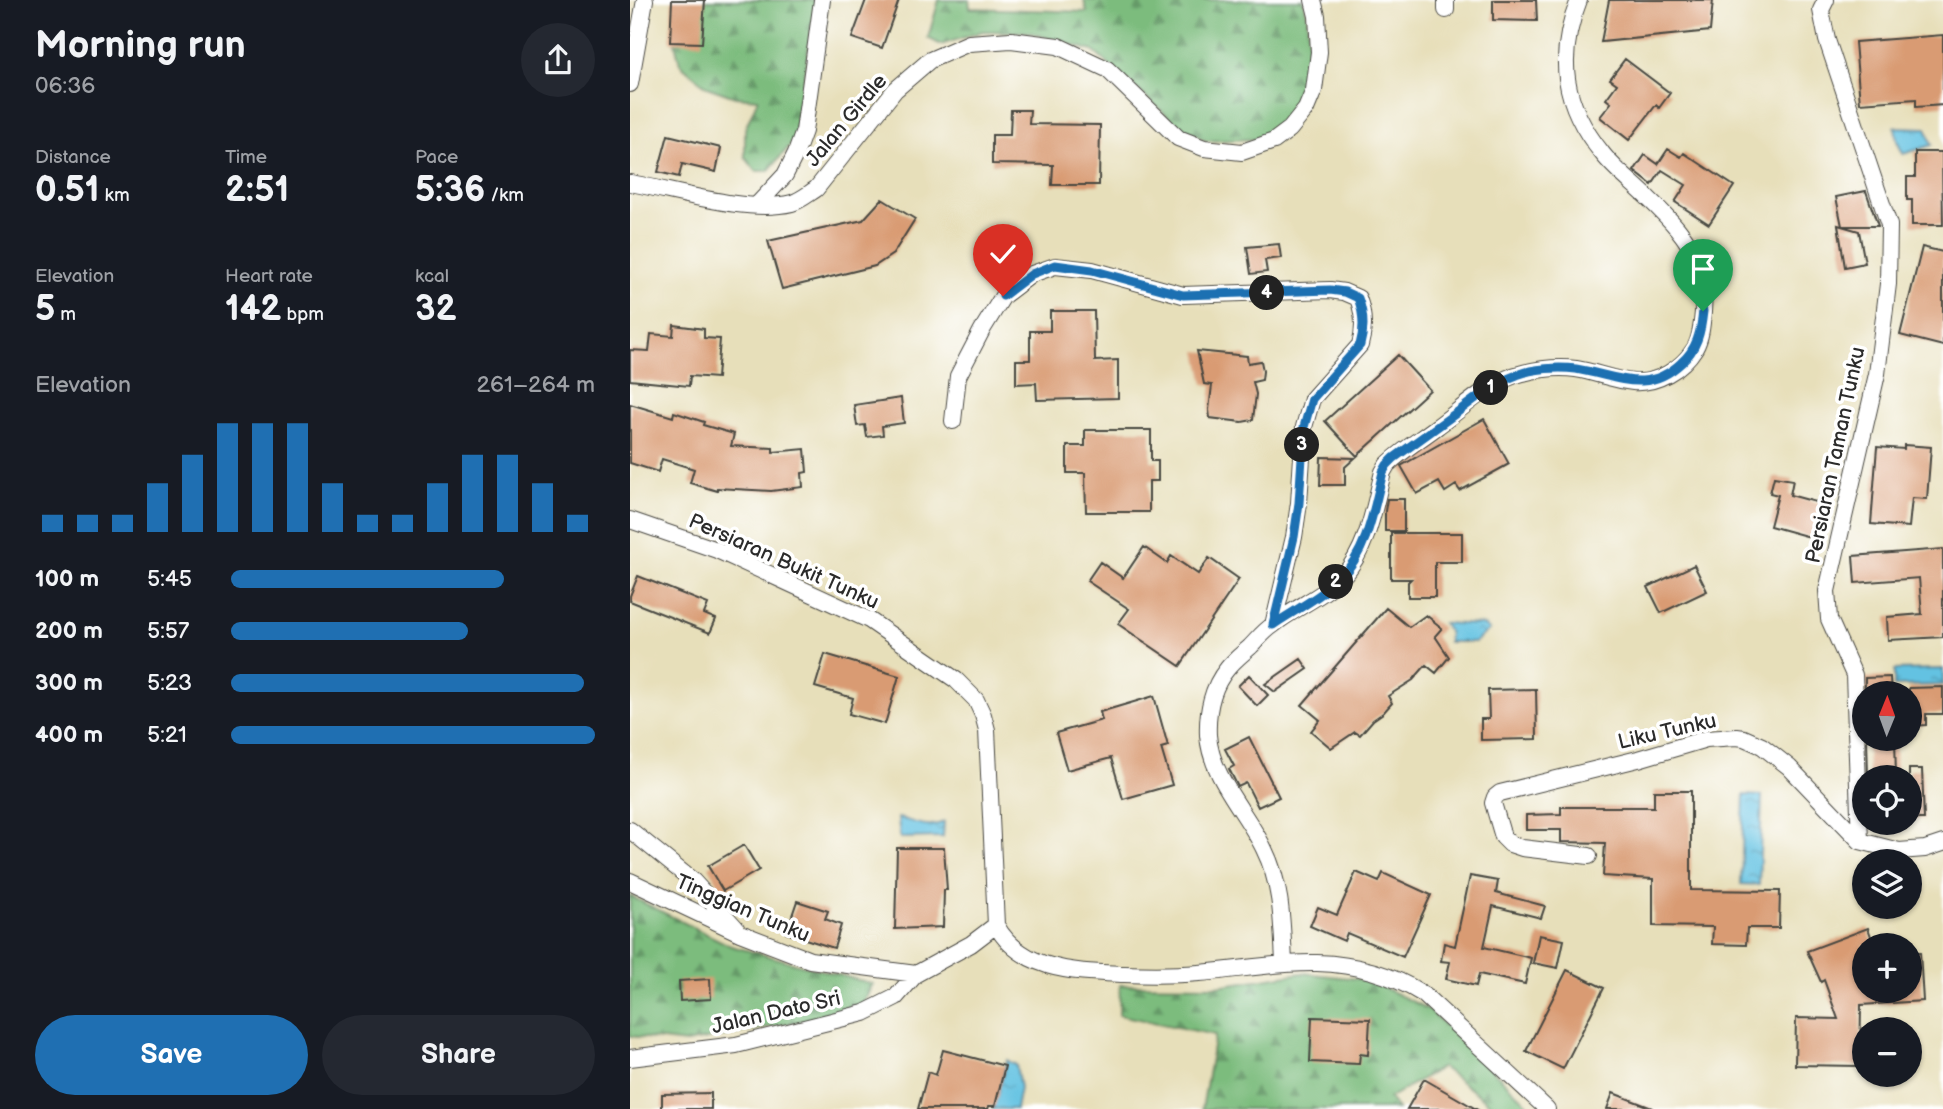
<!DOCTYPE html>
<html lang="en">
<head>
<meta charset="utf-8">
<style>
  body { margin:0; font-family:"Balsamiq Sans",sans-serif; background:#242831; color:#f1f3f6; height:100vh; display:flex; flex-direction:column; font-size:26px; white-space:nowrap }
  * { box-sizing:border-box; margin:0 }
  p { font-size:23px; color:#9ea1a6 }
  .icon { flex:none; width:38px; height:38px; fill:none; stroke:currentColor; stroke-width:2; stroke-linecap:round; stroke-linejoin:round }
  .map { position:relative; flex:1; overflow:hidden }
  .drawer { display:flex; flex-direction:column; background:#171b24; width:630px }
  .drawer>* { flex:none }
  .needle { width:46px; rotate:1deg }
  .controls { position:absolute; left:1222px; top:681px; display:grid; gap:14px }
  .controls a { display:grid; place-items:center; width:70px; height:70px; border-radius:50%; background:#171b24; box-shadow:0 2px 5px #0004; font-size:35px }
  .pin { position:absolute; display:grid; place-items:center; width:60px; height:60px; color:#fff; margin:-72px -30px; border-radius:50% 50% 50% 0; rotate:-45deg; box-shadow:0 0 7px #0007 }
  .pin .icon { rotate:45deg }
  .km { position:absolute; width:35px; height:35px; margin:-18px; border-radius:50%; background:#222; color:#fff; font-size:19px; line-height:35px; text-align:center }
  .round { display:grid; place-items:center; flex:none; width:74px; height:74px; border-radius:37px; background:#242831 }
  .summary { display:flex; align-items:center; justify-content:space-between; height:119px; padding:0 35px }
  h1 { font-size:38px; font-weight:700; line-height:52px }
  .stats { display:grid; grid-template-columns:repeat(3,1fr); gap:10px; height:119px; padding:7px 35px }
  .stats div { display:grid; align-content:center }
  .stats b { font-size:35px; font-weight:700 }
  .stats small { font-size:19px; font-weight:400 }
  .stats p { font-size:19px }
  .chart { height:196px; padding:14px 35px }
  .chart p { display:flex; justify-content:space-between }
  .chart svg { width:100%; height:126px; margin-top:7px; stroke:#1f6fb2; stroke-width:6 }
  .primary-button { display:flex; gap:14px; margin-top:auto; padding:14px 35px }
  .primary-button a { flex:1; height:80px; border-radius:42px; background:#1f6fb2; color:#fff; font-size:28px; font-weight:700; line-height:80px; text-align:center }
  .primary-button a+a { background:#242831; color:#f1f3f6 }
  ul { padding:0 35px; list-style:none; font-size:23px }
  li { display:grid; grid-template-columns:112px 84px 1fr; align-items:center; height:52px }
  li i { height:18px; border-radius:9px; background:#1f6fb2 }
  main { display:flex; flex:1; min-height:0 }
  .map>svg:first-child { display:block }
  .forest { fill:url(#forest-firs); stroke:#537454; stroke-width:2 }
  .water { fill:url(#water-ripples); stroke:#487686; stroke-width:2 }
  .building { fill:#d99b73 }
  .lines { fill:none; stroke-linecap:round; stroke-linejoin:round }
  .street-casing { stroke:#474640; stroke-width:18 }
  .street { stroke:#fff; stroke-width:16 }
  .route-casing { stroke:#fff; stroke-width:14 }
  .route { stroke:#1f6fb2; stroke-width:9 }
  .labels { text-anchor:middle; stroke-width:7; stroke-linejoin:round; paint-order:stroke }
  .street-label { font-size:21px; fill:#2b2b2b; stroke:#fff }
</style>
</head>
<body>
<main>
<section class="drawer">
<div class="summary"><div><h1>Morning run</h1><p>06:36</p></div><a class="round"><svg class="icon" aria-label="share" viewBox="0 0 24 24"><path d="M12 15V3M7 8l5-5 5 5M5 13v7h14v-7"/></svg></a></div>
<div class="stats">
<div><p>Distance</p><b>0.51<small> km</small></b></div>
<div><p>Time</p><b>2:51</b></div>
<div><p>Pace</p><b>5:36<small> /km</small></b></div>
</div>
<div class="stats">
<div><p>Elevation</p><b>5<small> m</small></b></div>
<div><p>Heart rate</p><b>142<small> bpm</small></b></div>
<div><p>kcal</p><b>32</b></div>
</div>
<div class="chart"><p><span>Elevation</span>261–264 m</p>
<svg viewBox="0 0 160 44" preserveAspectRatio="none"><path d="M5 44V38M15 44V38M25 44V38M35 44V27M45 44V17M55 44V6M65 44V6M75 44V6M85 44V27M95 44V38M105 44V38M115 44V27M125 44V17M135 44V17M145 44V27M155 44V38"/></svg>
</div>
<ul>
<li><b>100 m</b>5:45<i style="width:75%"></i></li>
<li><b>200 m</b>5:57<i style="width:65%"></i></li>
<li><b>300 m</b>5:23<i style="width:97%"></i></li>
<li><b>400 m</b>5:21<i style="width:100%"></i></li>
</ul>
<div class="primary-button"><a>Save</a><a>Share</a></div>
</section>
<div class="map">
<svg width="1313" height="1109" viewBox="0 0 1313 1109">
  <defs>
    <pattern id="forest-firs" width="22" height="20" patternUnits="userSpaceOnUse" patternTransform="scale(1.75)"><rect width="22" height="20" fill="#7bbc7d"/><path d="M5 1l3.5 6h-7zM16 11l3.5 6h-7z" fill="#659967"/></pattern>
    <pattern id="water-ripples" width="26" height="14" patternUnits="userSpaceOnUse" patternTransform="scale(1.75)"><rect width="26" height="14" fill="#64c2e2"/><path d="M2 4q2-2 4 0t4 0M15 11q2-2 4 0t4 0" fill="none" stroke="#539eb7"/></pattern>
  </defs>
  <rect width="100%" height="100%" fill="#fff"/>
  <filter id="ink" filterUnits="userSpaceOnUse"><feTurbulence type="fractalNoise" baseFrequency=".0143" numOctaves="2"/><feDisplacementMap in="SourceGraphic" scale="14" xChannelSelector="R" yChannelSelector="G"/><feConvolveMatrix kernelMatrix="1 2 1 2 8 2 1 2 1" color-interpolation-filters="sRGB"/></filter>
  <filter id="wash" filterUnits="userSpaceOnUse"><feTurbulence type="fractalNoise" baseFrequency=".00686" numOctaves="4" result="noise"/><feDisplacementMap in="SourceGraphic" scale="28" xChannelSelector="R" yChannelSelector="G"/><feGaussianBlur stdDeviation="1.57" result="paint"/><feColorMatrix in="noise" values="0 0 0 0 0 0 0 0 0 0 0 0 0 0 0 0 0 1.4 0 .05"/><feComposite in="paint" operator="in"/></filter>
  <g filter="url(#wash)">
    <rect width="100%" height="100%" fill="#e7dfba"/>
    <!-- forest -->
    <path class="forest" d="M75,0H186L164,141L138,171H126L115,157V129L128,99L105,97L77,87L50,64L43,35Z
      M309,0H339L340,8L457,12L454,0H673L677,15L679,57L676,86L662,117L628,139L576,141L547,124L463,51L398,32L353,31L311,45L298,38Z
      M0,896L101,946L243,984L229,1010L56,1043L0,1036Z
      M672,973L738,980L798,1009L903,1109H867L812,1067L759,1098L767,1109H572L585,1035L489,1015L490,985L587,986Z"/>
    <!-- water -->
    <path class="water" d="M1265,127L1296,128L1302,145L1273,154L1267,141Z
      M813,623L853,625L859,630L845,642H818L819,633Z
      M1313,669V685L1264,686V670Z
      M1114,795L1132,796L1129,885L1111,884Z
      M268,818C284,821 297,830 314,822L313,837L270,838Z
      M377,1060L386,1065L390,1088L386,1109H363Z"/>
    <g id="blocks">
      <!-- building -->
      <path class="building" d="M42,0H75L72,43L40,42Z
        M236,0H269L252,48L222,38Z
        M863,0H906L907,21L863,20Z
        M979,0H1083L1080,31L971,42Z
        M1313,35V105L1286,107V99L1230,103L1225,42Z
        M995,59L1040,93L1029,108L1026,105L999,140L970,117L981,103L976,99L987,84L980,79Z
        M381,110H400L399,124L470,125L469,185H422L423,165L362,164V135H380Z
        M38,135L91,148L86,172L52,164L49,177L28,172Z
        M1038,149L1051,157L1054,153L1104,186L1079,224L1045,202L1056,185L1032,170L1022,185L1004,171L1015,155L1028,164Z
        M1285,152H1312L1313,225H1282V200H1277V177H1285Z
        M1236,191L1248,226H1212L1206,197Z
        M252,199L285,219L263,254L245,266L152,289L138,241L233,220Z
        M1208,225L1229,231L1235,263L1215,267Z
        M649,244L651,258L635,260L637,272L621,274L617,247Z
        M1292,247L1313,252V346L1270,335Z
        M420,311H464L465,361L488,360V398L407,400L406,383L386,384V360H400V331H420Z
        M44,325L74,329V338L90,339L87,378L60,376L59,386L0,380V350L19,351L21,334L43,336Z
        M567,351L617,356L618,363L631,361L633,371L632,380L623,382L626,394L623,420L612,422L580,418L579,410L582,385L574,384Z
        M768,355L800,390L727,456L695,421Z
        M271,398L274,423L252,426L253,435L237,437L235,425L227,426L224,405Z
        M0,404L43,417L44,412L74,422L73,425L104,434L101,446L143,448V452L175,449L177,472L172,473L173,487L141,491L87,488V491L60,483L64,469L32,459L28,472L0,463Z
        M854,419L879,464L830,491L826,485L815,492L809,482L787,494L771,466Z
        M455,430H521V461H528V481H519V512H456L455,473H437V446H455Z
        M1274,445L1301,447L1297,499L1282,498L1279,527L1241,524L1247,447L1274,449Z
        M691,457L725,458L715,467V485H690Z
        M1144,477L1163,480L1160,495L1197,505L1187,539L1140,526L1148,495L1140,493Z
        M757,499H774V531H755V511Z
        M761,533H832V562H805V597H778V582L781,579H761Z
        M514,547L537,563L541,556L568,574L579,558L609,579L550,666L488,624L499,609L457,581L470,562L493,578Z
        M1313,549V637L1258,640L1257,617L1292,614L1289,578L1225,583L1223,556Z
        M1064,565L1077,591L1031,613L1018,587Z
        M8,576L78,604L74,614L86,619L80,633L0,601V596Z
        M756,608L779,627L796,615L812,628L805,636L819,657L806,673L796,665L783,680L758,696L762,703L753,713L743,720L730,735L725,732L701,748L681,731L690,720L672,705Z
        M195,654L269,676L255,724L219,714L223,698L185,687Z
        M671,659L678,669L645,692L635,684Z
        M619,675L638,695L627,706L608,686Z
        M1260,677L1261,693H1235V678Z
        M1313,687V714H1296V725L1279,726V688Z
        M906,689L907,739L851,740V719H859L858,690Z
        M524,696L538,746L531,748L542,785L493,799L481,758L437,770L426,733L472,720L470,712Z
        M619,737L649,797L628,807L616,783L608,787L599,769L604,766L595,749Z
        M1237,738H1265L1266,777H1238Z
        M1279,769H1292L1294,819H1279Z
        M1024,791H1061V890L1150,891L1149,928H1117L1116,945L1082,944L1083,927L1023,926V879L973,876L975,843L931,842V830H896V815L931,814V807H1024Z
        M114,845L129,870L93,891L78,866Z
        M267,848H314L317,890H314L313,927L265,929Z
        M726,872L749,882L753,873L801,895L773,957L717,933L714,941L680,926L688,907L707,915Z
        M840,876L868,881L866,893L915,906L911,918L863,906L854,947L901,958L895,984L849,974L846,986L816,979L820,962L811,961L814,943L825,946Z
        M167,901L198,911L195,919L211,925L204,948L156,933Z
        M1238,928L1244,945H1234V990H1279V952H1290L1293,1001L1231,1005L1230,1066L1165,1065L1166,1018L1208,1019L1194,980L1191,982L1177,951Z
        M909,935L934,940L928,968L903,963Z
        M937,970L974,988L933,1069L896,1051Z
        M80,979L81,999L50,1001L49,981Z
        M682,1017L740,1019L738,1055L730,1054L729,1064L680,1062Z
        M313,1050L375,1066L365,1106H359L358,1109H288L298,1072L306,1075Z
        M794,1079L846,1109H777Z
        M81,1093V1109H32V1094Z
        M983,1093L1022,1108V1109H977Z"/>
    </g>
  </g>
  <g filter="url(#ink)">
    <use href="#blocks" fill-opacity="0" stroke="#474640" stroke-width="2"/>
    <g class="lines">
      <defs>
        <path id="street" d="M1196,0L1191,10L1197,40L1259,225L1258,284L1247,374L1197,591L1199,619L1224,675L1230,841
          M816,10V0
          M0,84L15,0
          M0,183C46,191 117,214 162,203C171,200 178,194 186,189L265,90L300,60L339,43L381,40L428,46L477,69L548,138L574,148L612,152L644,141L660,129L676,109L684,90L689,52L687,16L683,0
          M127,205L155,175L166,153L174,131L192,0
          M323,421L328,376L352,330L373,296L402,274L425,266L462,270L553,295L700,290L714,292L728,298C734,314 735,328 730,345L682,399L674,427L669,503L664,537L643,625
          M0,520L87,550L239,620L326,680L346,700L353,715L357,730L366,925C392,972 447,972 494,974C519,975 545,975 569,973C609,970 647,962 687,963C724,964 761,974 793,994L917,1109
          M0,830L63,881L106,928
          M959,856L892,848L880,844L873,837L863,803L865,797L870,793L1008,759L1076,739L1107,737L1114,738L1132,746L1159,767L1230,841L1269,851L1295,849L1313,843
          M0,881L110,933L180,960L286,974L341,944L366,925
          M654,963C652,923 652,885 634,849C616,811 581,778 578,735C577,712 582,687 597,669C603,661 612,654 620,647C627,640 634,631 643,625C665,607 693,597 713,576C738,548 744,508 753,472L757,465C772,450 791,439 808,426C833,408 861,380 893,373C909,369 929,367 946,369C965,372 983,380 1003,382C1027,384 1052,369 1065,348C1071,338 1072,324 1073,312C1074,297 1074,280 1069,265C1059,238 1038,217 1018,198C1003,183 985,170 972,153C933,105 926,58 949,0
          M0,1058L106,1045L234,1013L266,997L286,974"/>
      </defs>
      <!-- street casing -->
      <use href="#street" class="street-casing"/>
      <!-- street -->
      <use href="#street" class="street"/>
    </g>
  </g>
  <g class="lines" filter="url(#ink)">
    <defs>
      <path id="route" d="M373,296L402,274L425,265L462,270L553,295L700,290L715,292L728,298C734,314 735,328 730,345L682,399L674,427L669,503L664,537L643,625C665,610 691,597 710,578C738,551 744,508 753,472L757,465L764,458C785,443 807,427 829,411C847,397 865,383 887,375C903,368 929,367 946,369C985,375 1016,396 1051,363C1067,349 1071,332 1073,311"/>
    </defs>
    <!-- route casing -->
    <use href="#route" class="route-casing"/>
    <!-- route -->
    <use href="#route" class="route"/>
  </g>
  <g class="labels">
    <!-- street labels -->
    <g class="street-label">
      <text transform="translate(216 120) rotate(-50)" y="7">Jalan Girdle</text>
      <text transform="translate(1205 455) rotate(-78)" y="7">Persiaran Taman Tunku</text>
      <text transform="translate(154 561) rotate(24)" y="7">Persiaran Bukit Tunku</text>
      <text transform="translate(1037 731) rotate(-13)" y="7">Liku Tunku</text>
      <text transform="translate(113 908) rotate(23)" y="7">Tinggian Tunku</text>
      <text transform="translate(146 1012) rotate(-13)" y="7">Jalan Dato Sri</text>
    </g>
  </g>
</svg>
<div class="controls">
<a><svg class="needle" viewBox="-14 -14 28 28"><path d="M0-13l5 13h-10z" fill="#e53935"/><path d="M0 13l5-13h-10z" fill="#9ea1a6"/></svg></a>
<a><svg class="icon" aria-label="locate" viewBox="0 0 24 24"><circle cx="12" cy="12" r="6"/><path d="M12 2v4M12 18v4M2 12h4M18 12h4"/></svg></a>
<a><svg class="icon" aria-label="layers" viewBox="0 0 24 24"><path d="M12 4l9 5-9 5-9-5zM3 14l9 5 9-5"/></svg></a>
<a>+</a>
<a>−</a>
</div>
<div class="pin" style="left:1073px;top:311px;background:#1e9e55"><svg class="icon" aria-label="arrive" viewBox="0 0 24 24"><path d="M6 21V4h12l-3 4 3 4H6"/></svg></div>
<div class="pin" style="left:373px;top:296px;background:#d93025"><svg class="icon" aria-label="check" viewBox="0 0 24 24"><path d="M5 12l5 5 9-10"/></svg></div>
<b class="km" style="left:861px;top:388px">1</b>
<b class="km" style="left:706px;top:582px">2</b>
<b class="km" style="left:672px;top:445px">3</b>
<b class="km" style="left:637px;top:293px">4</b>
</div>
</main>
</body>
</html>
